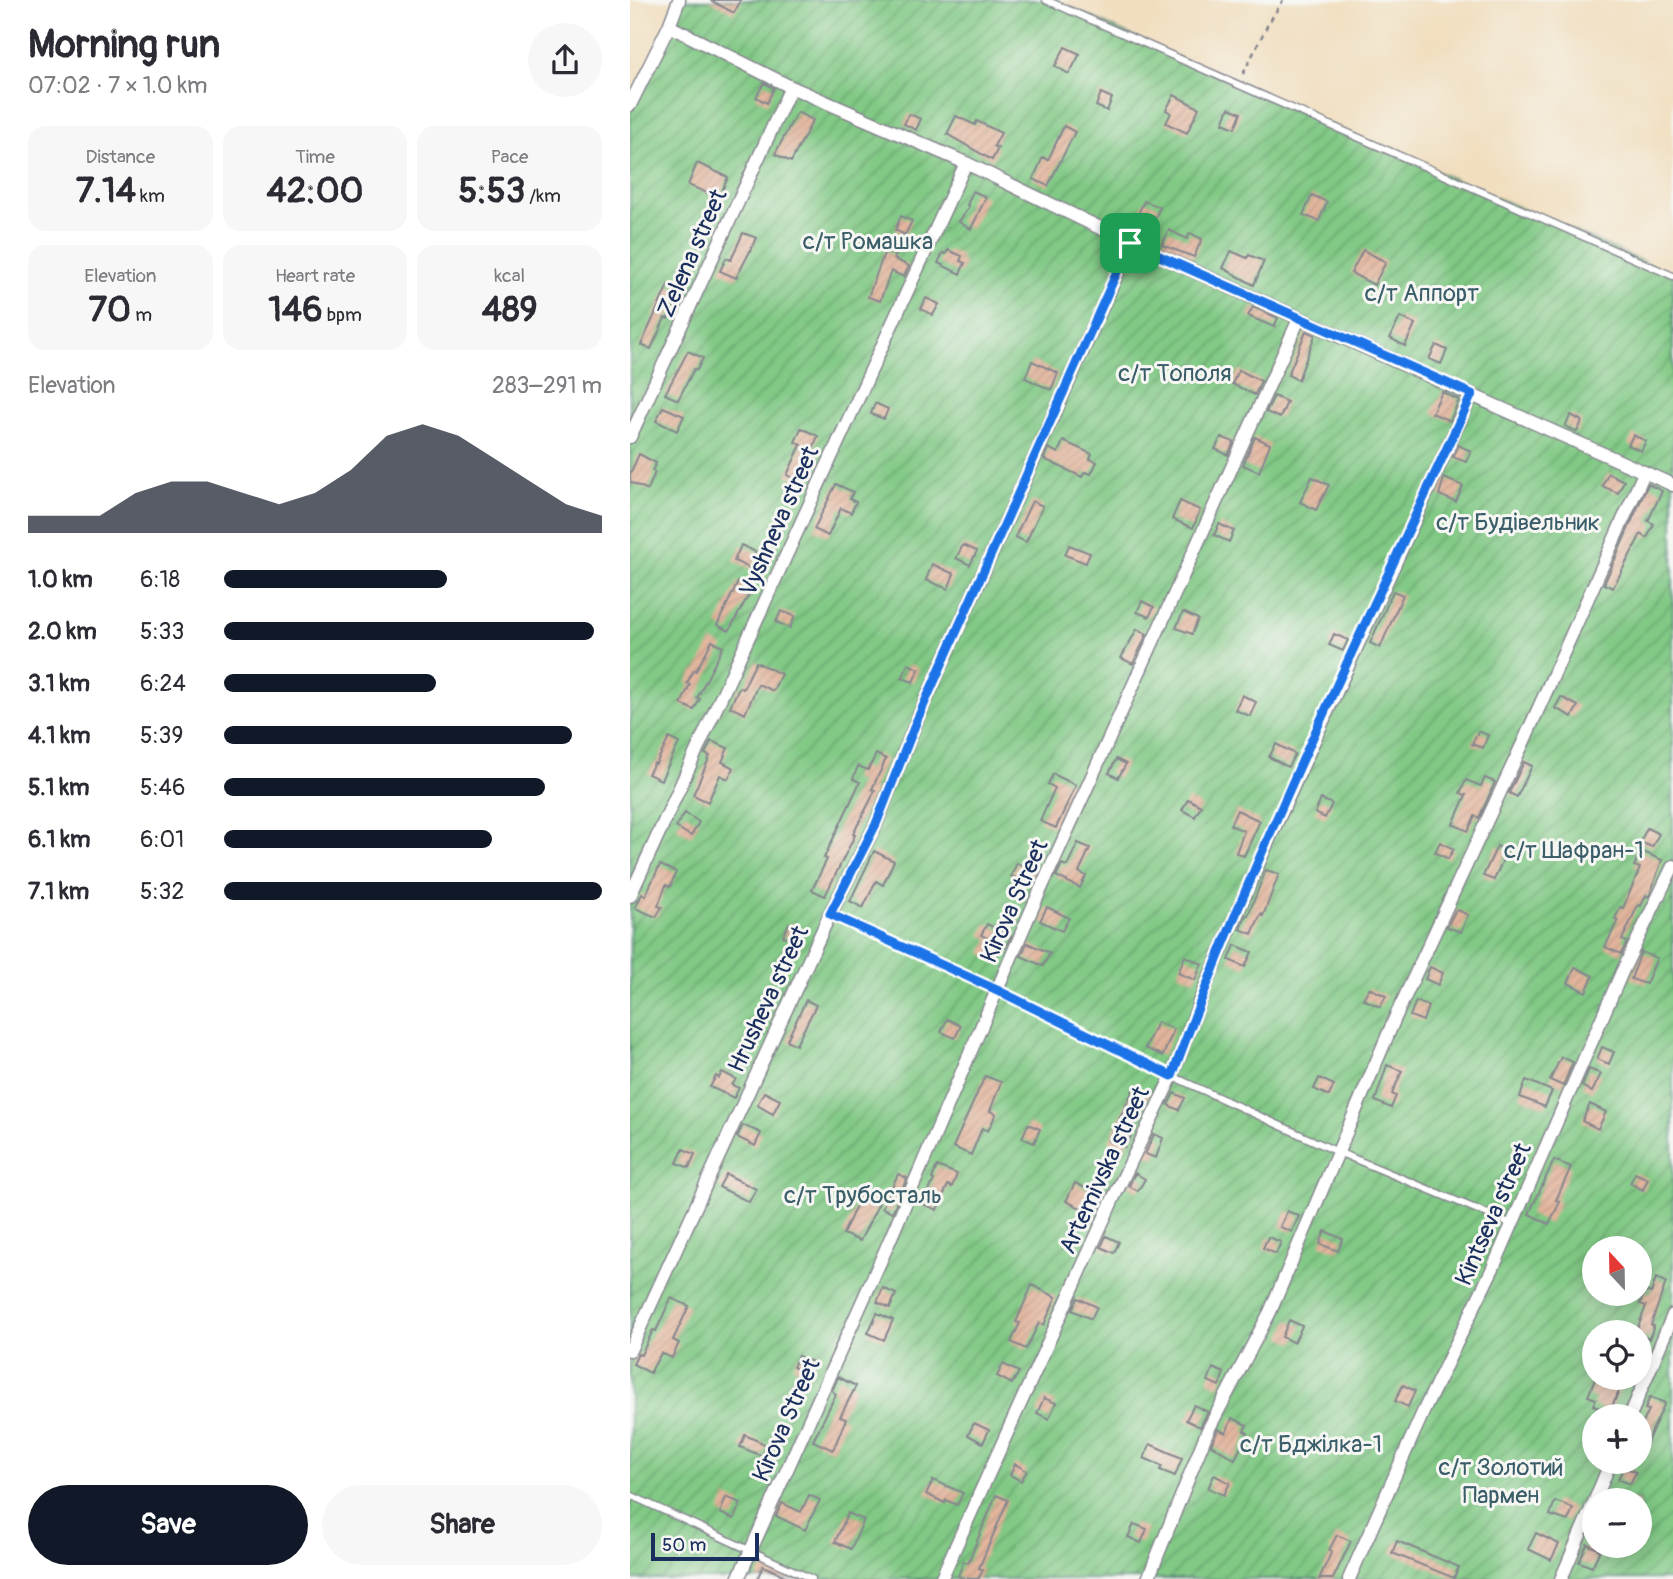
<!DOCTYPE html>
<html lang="en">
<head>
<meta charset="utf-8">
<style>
  body { margin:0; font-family:Pangolin,sans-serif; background:#f7f7f7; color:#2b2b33; height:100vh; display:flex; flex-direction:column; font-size:26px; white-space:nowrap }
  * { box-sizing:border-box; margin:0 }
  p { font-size:23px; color:#7c7c81 }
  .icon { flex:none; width:38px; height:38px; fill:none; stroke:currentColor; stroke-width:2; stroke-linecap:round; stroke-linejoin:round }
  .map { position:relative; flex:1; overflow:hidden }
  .panel { display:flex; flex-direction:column; background:#fff; width:630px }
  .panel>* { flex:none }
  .needle { width:46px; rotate:338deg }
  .controls { position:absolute; left:952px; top:1236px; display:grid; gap:14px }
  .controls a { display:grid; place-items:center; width:70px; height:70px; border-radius:50%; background:#fff; box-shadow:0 4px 18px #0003; font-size:35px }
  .scale { position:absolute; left:21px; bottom:18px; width:108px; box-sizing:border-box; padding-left:7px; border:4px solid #1b2f5e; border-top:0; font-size:19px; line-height:24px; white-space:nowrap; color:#1b2f5e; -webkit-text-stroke:5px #f6f6f2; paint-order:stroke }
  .pin { position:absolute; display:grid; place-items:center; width:60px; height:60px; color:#fff; margin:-30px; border-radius:14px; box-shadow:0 4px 10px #0006 }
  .round { display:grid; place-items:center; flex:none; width:74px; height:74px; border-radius:37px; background:#f7f7f7 }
  .overview { display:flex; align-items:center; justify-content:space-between; height:119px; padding:0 28px }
  h1 { font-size:38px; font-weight:800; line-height:52px }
  .metrics { display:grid; grid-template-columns:repeat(3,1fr); gap:10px; height:119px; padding:7px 28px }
  .metrics div { display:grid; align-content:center; border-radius:18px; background:#f7f7f7; text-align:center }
  .metrics b { font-size:35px; font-weight:800 }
  .metrics small { font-size:19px; font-weight:400 }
  .metrics p { font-size:19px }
  .chart { height:196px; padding:14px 28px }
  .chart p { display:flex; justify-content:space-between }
  .chart svg { width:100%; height:126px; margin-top:7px; fill:#111827; opacity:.7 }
  .button { display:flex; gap:14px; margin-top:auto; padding:14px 28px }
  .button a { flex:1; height:80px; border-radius:42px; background:#111827; color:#fff; font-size:28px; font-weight:800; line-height:80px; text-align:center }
  .button a+a { background:#f7f7f7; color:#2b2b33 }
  ul { padding:0 28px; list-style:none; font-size:23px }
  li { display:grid; grid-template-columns:112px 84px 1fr; align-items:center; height:52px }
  li i { height:18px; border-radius:9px; background:#111827 }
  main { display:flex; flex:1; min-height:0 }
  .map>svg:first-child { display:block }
  .garden { fill:url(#garden-furrows); stroke:#4e7c72; stroke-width:2; fill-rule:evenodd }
  .building { fill:url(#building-hatch) }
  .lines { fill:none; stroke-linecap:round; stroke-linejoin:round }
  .service-casing { stroke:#86868e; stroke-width:9 }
  .minor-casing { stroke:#86868e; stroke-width:15 }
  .path { stroke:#86868e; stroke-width:2.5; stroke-dasharray:5 5; stroke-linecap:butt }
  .service { stroke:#fff; stroke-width:6 }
  .minor { stroke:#fff; stroke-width:12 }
  .route-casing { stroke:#fff; stroke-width:14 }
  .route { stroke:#1a73e8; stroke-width:9 }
  .labels { text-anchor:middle; stroke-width:6; stroke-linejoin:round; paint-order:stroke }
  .park-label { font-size:24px; fill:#3a5d6a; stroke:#f6f6f2 }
  .street-label { font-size:24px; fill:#1b2f5e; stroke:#f6f6f2 }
</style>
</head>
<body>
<main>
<section class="panel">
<div class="overview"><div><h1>Morning run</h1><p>07:02 · 7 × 1.0 km</p></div><a class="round"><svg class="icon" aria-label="share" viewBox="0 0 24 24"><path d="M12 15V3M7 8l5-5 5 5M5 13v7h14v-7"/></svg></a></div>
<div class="metrics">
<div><p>Distance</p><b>7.14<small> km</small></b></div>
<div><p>Time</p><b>42:00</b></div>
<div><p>Pace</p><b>5:53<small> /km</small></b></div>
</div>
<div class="metrics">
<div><p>Elevation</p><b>70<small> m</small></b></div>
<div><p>Heart rate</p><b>146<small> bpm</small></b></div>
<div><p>kcal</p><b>489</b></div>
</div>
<div class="chart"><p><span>Elevation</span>283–291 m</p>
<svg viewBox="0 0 160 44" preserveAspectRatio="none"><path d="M0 44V38L10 38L20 38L30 30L40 26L50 26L60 30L70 34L80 30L90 22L100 10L110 6L120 10L130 18L140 26L150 34L160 38V44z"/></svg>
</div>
<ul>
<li><b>1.0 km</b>6:18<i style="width:59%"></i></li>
<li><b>2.0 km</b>5:33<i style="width:98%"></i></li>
<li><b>3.1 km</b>6:24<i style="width:56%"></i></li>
<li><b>4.1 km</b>5:39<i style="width:92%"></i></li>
<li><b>5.1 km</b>5:46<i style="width:85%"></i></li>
<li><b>6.1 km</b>6:01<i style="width:71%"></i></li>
<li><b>7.1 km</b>5:32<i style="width:100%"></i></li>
</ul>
<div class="button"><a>Save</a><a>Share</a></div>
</section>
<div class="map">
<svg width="1043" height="1579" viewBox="0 0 1043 1579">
  <defs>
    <pattern id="garden-furrows" width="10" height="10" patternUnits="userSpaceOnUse" patternTransform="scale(1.75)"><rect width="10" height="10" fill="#81c985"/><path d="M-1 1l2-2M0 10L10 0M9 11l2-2" fill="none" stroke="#69a470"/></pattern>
    <pattern id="building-hatch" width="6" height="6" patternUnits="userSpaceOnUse" patternTransform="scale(1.75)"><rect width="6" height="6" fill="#e3b59d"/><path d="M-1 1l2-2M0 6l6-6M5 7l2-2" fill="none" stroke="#c29c8a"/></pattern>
  </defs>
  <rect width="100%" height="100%" fill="#f6f6f2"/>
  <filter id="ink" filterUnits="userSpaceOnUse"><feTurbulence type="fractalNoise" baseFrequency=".0143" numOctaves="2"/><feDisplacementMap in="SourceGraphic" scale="14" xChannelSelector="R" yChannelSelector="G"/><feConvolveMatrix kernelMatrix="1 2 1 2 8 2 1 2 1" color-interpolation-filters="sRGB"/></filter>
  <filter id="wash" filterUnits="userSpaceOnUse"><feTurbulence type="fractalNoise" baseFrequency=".00686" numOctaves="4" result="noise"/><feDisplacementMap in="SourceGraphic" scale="28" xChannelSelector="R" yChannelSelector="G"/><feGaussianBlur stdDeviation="1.57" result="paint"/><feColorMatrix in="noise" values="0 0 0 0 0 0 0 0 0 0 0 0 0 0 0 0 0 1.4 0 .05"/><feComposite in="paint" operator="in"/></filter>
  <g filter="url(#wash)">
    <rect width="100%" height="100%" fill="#f1debe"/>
    <!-- garden -->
    <path class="garden" d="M53,0H424L579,72L1043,275V1579H0V112ZM964,1248H1010V1293H964ZM964,1332H1010V1377H964ZM964,1416H1010V1461H964ZM964,1500H1010V1545H964Z"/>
    <g id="blocks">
      <!-- building -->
      <path class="building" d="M80,0H111L104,13Z
        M435,47L450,54L439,74L425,66Z
        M134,83L144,88L137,103L126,97Z
        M471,93L482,98L477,111L466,106Z
        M544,95L569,108L557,133L536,123L541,113L536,110Z
        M599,108L611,113L605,128L593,123Z
        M167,112L183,120L161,162L145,154Z
        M279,114L291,119L286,130L274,124Z
        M326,116L345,125L347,121L371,133L364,146L368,148L362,160L317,134Z
        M434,126L445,132L418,186L403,179L413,157L418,160Z
        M67,163L98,177L89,198L58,185Z
        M343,191L356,197L341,229L329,222L339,206L337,205Z
        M682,195L697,202L689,221L673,215Z
        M514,201L530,207L524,221L508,214Z
        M271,216L282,221L275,235L265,230Z
        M539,230L557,239L560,233L572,239L564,257L532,245Z
        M113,233L127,238L106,278L90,271L96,258L101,260Z
        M318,250L332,256L330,261L335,263L330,274L308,263L313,253L316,254Z
        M733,250L756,262L744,285L721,273Z
        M255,251L266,256L264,259L279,266L274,277L261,271L250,301L238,297Z
        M601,251L617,258L619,255L634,261L624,285L593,268Z
        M38,285L50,291L38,319L35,318L21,349L11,345Z
        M296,298L309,304L303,315L291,309Z
        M623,307L648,318L644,327L618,316Z
        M770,317L785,324L775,346L760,338Z
        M676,331L685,335L668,380L658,375Z
        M806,345L817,350L811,364L799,359Z
        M58,351L73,358L67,370L64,369L48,400L35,394Z
        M402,361L428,373L421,390L395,378Z
        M609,370L631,381L625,395L602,384Z
        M812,392L829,400L820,421L802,413Z
        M644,396L657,402L650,418L636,412Z
        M245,403L258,409L254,419L241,414Z
        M33,407L54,416L47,431L26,421Z
        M941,415L952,421L947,432L935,426Z
        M171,428L188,436L169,481L157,475L171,445L165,442Z
        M1003,435L1016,441L1011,451L998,445Z
        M591,437L604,442L598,455L585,449Z
        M625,437L640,444L629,472L613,465Z
        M433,441L462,454L460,459L467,462L461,474L455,472L452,477L414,459L418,448L428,453Z
        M828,445L841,451L836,462L823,457Z
        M9,454L26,463L22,471L25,472L18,490L0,482V474Z
        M978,473L994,481L988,493L972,486Z
        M682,477L699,485L686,510L670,502Z
        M814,478L833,486L826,502L809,495Z
        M206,484L223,492L220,499L226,502L221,513L211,508L198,536L184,529Z
        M1018,484L1032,491L1018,521L1024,524L1017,538L1011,534L983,588L974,584Z
        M402,501L413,506L396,542L385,537Z
        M550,501L570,510L563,528L542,519Z
        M589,524L604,531L599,542L584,535Z
        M111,545L130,554L122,569L104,561Z
        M333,545L347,551L340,565L326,558Z
        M439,545L460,553L456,563L435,555Z
        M302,564L324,574L318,589L296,580Z
        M108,582L122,589L99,631L87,625Z
        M763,591L773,595L750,648L740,643Z
        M512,601L524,607L519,617L507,612Z
        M151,611L165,616L160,628L146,622Z
        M553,612L568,619L562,634L546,628Z
        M507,629L517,634L503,664L491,658Z
        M704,634L718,640L713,651L699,645Z
        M82,641L93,647L67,698L70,699L64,710L51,704L60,684L57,683L64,670L66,671Z
        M126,662L151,674L143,691L128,684L115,714L100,707L109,687L113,689Z
        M278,664L289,669L283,682L272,678Z
        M612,695L626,702L620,716L605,710Z
        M931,697L948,706L942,717L925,708Z
        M848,731L858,735L853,748L842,744Z
        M39,738L49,743L31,780L18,774L24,763L26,764Z
        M81,741L98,748L92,762L104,768L98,779L90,775L78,802L63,795L80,756L75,754Z
        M646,744L665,754L658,767L639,757Z
        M246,754L256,759L242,789L245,790L240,801L223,834L225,835L195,896L182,890L197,859L194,858L230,782L223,779L228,766L238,770Z
        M486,759L496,764L488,778L479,773Z
        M894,762L902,766L887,797L879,793Z
        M423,774L446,785L426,828L410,821L425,788L418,784Z
        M855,778L865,782L849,818L845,816L838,831L823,824L836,795L830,793L836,780L851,786Z
        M558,799L571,806L565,817L552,810Z
        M691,799L702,804L695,818L685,813Z
        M607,810L630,821L614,856L606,853L614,831L600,825Z
        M55,813L69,822L61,836L46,827Z
        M1017,828L1029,834L1022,847L1010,842Z
        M810,842L824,849L818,859L805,852Z
        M448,843L460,848L449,872L456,876L450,888L426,876L432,864L437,866Z
        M867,846L877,851L864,880L853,876Z
        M244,851L264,861L253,885L246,881L233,908L220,901Z
        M1011,851L1032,860L1019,897L1016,895L1011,906L1008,905L992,940L997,942L991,954L975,947L988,920L985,919L990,907L993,908L1010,868L1004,866Z
        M387,863L404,872L398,884L381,876Z
        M30,865L46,872L40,887L36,885L28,906L32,907L26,917L5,908L12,894L15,896Z
        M636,870L649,874L633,916L631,914L622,934L610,929L616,915H618Z
        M417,907L439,918L432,931L410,921Z
        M828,910L838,915L831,932L817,927L825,911Z
        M159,923L170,928L164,941L153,936Z
        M357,924L381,936L375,948L371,946L364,960L352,953L359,939L351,935Z
        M397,943L420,953L413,966L391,956Z
        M605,945L622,952L615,967L599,960Z
        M1011,952L1027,958L1016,984L1001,979Z
        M555,956L572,964L565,980L548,973Z
        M800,967L813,973L808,985L795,979Z
        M945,967L963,976L956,992L938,983Z
        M739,988L756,996L750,1007L733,999Z
        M176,1000L186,1005L166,1045L157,1040Z
        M786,1001L798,1006L793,1021L780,1016Z
        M317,1019L331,1026L325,1038L311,1032Z
        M527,1022L544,1029L533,1056L515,1048Z
        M972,1047L984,1052L979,1064L967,1059Z
        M931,1057L943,1062L933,1086L920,1080Z
        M757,1065L772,1071L762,1094L766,1096L761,1108L745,1101Z
        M959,1069L971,1074L962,1092L952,1086Z
        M92,1072L106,1079L102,1085L109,1088L104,1098L80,1087L86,1076L89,1078Z
        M355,1076L371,1082L360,1111L366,1114L358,1131L352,1128L341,1155L323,1147Z
        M689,1078L704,1085L699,1096L684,1089Z
        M896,1080L922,1091L915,1107L890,1097Z
        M505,1086L520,1093L498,1135L501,1136L495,1147L479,1141Z
        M134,1092L150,1100L143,1114L127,1105Z
        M544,1093L555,1098L549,1110L538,1105Z
        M960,1104L976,1112L968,1129L952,1121Z
        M398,1124L410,1129L404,1143L392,1138Z
        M113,1125L131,1133L125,1146L107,1137Z
        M524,1134L533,1138L526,1158L515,1154Z
        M53,1149L65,1154L59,1168L47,1163Z
        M924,1160L941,1167L926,1200L930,1202L919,1224L899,1214Z
        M307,1166L327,1174L322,1187L318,1185L307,1210L293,1204L304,1180L302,1179Z
        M505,1173L515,1179L508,1191L499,1186Z
        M1005,1173L1018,1179L1013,1190L1000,1183Z
        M96,1174L126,1189L119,1202L89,1187Z
        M268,1174L277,1178L262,1213L252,1208Z
        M445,1183L470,1195L461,1213L436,1201Z
        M231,1195L249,1203L230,1241L213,1234Z
        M657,1211L669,1216L662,1232L650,1227Z
        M695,1231L713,1239L708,1251L690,1244Z
        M476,1236L489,1242L484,1253L471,1247Z
        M638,1237L651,1242L646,1254L633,1248Z
        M1026,1278L1036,1282L1021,1325L1024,1326L1019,1339L1010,1335V1332H1006L1016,1306L1010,1304L1015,1291L1021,1293Z
        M402,1285L426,1297L414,1325L409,1323L396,1349L381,1342L390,1323L386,1322Z
        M253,1288L266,1294L260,1308L247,1302Z
        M41,1298L59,1306L43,1340L49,1343L42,1358L31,1353L20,1373L3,1364L8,1354L11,1355L23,1330L26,1331Z
        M448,1298L467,1307L461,1319L442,1310Z
        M247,1313L263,1320L254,1340L238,1333Z
        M659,1320L672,1326L664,1343L652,1337Z
        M168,1356L185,1363L179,1374L163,1367Z
        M373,1364L389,1372L382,1384L367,1376Z
        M583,1368L594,1373L589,1386L578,1381Z
        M208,1377L226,1386L210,1417L216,1419L203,1450L183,1441L206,1394L202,1391Z
        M966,1377L991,1387L979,1413L963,1405L966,1399L958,1396Z
        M773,1385L785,1391L778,1407L765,1401Z
        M1020,1397L1035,1403L1010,1457V1430L1019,1410L1015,1409Z
        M414,1398L426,1403L419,1419L407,1413Z
        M564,1405L578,1412L570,1427L556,1420Z
        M602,1418L617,1425L614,1431L618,1433L605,1459L581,1445L588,1429L596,1433Z
        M344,1423L359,1430L353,1443L338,1435Z
        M115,1435L137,1445L132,1456L110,1447Z
        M520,1444L552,1458L545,1476L530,1470L532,1466L514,1458Z
        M385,1464L397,1471L391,1481L380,1475Z
        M994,1467L1006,1472L1000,1484L988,1479Z
        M584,1475L600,1483L594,1495L578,1488Z
        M303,1480L333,1493L327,1505L316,1500L315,1503L296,1494Z
        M179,1495L190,1500L175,1530L146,1516L152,1503L171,1512Z
        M366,1495L378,1500L349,1568L353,1570L348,1579H335L328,1576L334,1561L338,1563Z
        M96,1497L111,1503L104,1519L90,1513Z
        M925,1501L943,1508L938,1521L920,1515Z
        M218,1513L234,1520L221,1549L205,1542Z
        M504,1524L517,1529L511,1543L498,1537Z
        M906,1533L929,1544L921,1560L898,1549Z
        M707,1535L721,1541L703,1579H689L702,1551L699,1550Z
        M767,1541L829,1567L824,1578L762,1553Z
        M957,1544L970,1550L962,1567L949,1562Z
        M133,1566L162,1579H127Z"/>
    </g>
  </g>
  <g filter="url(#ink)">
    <use href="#blocks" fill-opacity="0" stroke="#86868e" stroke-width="2"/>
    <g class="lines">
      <defs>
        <path id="service" d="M416,0L1043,276
          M200,914L367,990L542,1076L708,1152L882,1224
          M0,1495L182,1579"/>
        <path id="minor" d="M39,26L161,87L336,163L501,243L1043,485
          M0,105L39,26L49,0
          M0,437L161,87
          M0,896L336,163
          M0,1350L200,914L246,824L287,720L501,243
          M1000,1416L1043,1315
          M965,1500L981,1461
          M108,1579L255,1251L401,911L669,319
          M311,1579L483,1199L542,1076L574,990L636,846L842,394
          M518,1579L577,1432L640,1312L765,1018L893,743L1014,473
          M719,1579L794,1410L863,1268L992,972L1043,866
          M931,1579L964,1502"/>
      </defs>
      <!-- service casing -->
      <use href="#service" class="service-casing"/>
      <!-- minor casing -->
      <use href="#minor" class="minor-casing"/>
      <!-- path -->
      <path class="path" d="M613,74L638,24L653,0"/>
      <!-- service -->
      <use href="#service" class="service"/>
      <!-- minor -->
      <use href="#minor" class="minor"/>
    </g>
  </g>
  <g class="lines" filter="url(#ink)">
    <defs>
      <path id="route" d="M500,243L842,394C738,619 628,843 542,1076L367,990L200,914L246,824L287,720Z"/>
    </defs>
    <!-- route casing -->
    <use href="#route" class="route-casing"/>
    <!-- route -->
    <use href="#route" class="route"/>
  </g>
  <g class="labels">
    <!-- park labels -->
    <g class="park-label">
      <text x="238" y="249">с/т Ромашка</text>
      <text x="792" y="301">с/т Аппорт</text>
      <text x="545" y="381">с/т Тополя</text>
      <text x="888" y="530">с/т Будівельник</text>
      <text x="944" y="858">с/т Шафран-1</text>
      <text x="233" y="1203">с/т Трубосталь</text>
      <text x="681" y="1452">с/т Бджілка-1</text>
      <text x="871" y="1475">с/т Золотий<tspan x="871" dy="28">Пармен</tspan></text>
    </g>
    <!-- street labels -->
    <g class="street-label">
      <text transform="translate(62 253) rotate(-66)" y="8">Zelena street</text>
      <text transform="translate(149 521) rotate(-66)" y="8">Vyshneva street</text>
      <text transform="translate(384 901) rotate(-66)" y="8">Kirova Street</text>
      <text transform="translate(138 999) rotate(-65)" y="8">Hrusheva street</text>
      <text transform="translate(474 1170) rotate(-65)" y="8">Artemivska street</text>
      <text transform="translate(863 1214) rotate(-66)" y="8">Kintseva street</text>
      <text transform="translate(156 1420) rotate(-66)" y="8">Kirova Street</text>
    </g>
  </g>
</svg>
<div class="controls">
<a><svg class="needle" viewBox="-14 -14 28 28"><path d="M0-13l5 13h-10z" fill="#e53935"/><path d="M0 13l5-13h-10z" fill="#7c7c81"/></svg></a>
<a><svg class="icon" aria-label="locate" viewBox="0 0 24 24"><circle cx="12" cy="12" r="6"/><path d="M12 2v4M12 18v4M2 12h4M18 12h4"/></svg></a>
<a>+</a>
<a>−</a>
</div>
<div class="scale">50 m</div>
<div class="pin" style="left:500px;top:243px;background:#1e9e55"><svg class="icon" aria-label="arrive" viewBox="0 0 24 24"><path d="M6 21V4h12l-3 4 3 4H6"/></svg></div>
</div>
</main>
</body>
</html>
